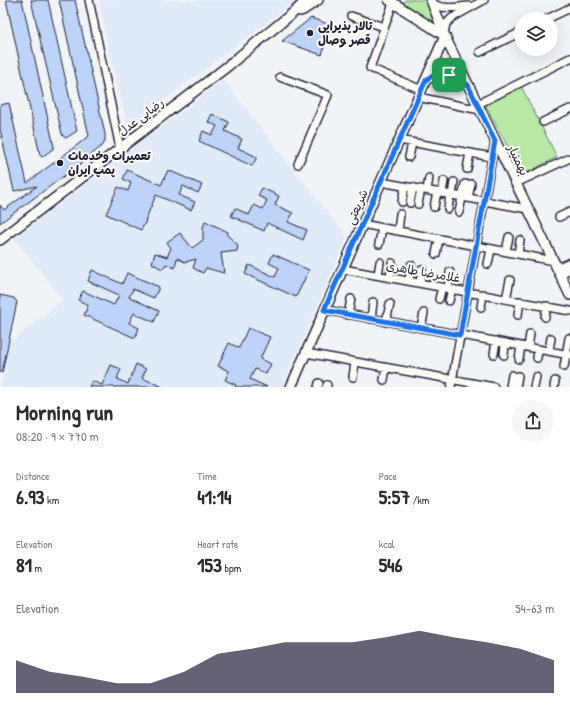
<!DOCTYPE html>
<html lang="en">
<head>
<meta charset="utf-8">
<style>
  body { margin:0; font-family:"Patrick Hand","Playpen Sans Arabic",sans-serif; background:#f7f7f7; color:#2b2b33; height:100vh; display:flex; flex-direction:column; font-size:15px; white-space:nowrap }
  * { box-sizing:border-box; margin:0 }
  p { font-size:13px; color:#7c7c81 }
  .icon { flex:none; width:22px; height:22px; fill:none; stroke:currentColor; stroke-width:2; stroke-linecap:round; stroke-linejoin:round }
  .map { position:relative; height:387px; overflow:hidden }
  .drawer { display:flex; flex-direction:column; background:#fff; flex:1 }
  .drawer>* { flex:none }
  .fabs { position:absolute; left:514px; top:12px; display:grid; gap:8px }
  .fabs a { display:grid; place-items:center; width:44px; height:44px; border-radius:50%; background:#fff; box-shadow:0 4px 16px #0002; font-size:20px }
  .pin { position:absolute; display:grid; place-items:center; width:34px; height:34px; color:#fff; margin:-17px; border-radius:8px; box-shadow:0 2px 6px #0006 }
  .round { display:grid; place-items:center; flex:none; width:42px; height:42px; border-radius:21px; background:#f7f7f7 }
  .headline { display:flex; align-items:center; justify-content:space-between; height:68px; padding:0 16px }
  h1 { font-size:22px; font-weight:700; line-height:30px }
  .figures { display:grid; grid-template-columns:repeat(3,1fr); gap:6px; height:68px; padding:4px 16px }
  .figures div { display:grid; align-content:center }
  .figures b { font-size:20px; font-weight:700 }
  .figures small { font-size:11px; font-weight:400 }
  .figures p { font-size:11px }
  .chart { height:112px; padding:8px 16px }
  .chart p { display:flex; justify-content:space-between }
  .chart svg { width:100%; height:72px; margin-top:4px; fill:#22223b; opacity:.7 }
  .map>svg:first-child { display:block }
  .built { fill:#e1eaf7 }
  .green { fill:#b8e7a6; stroke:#6d8470 }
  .building { fill:#bdd3f7; stroke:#22223b }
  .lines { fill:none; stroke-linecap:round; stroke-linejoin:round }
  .minor-casing { stroke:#22223b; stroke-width:10 }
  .major-casing { stroke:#22223b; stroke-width:12 }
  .minor { stroke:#fdfcf7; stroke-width:7 }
  .major { stroke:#fdfcf7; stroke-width:9 }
  .route-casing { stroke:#fff; stroke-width:8 }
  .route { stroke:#1a73e8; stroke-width:5 }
  .poi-dot { fill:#22223b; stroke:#fdfcf7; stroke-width:1.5 }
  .labels { text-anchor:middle; stroke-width:4; stroke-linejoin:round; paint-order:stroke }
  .poi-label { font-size:12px; font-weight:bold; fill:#22223b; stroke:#fdfcf7; text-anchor:start }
  .street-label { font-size:12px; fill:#22223b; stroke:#fdfcf7 }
</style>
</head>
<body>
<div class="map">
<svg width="570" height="387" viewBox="0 0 570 387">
  <rect width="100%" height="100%" fill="#f0f4f7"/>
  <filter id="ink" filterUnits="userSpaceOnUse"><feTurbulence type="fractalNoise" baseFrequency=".025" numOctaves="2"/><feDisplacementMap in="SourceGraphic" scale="8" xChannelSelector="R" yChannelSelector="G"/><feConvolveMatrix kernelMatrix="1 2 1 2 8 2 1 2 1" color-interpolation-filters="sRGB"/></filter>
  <g filter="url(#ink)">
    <!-- built -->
    <path class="built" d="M99,0H296L133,124H127L110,55Z
      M223,80L347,237L282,387H0L10,342L63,300L14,238Z"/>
    <!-- green -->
    <path class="green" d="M406,0H426L431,13L439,31L419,13L400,3Z
      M521,86L557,157L523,175L485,104Z"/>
    <!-- building -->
    <path class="building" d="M6,0H22L54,147V148L42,157L40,155Z
      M31,0H48L77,131L66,138L63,136L62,134Z
      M59,0H75L105,134V141L103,145L79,165L0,223V205L4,210L37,186L14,191L0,129V105L9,103L27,183L89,136Z
      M311,18L331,25L322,55L282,41Z
      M212,114L229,122L225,131L242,139L238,148L257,157L252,166L199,141L203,131L212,135L217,126L208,122Z
      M127,170L161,185L168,170L202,185L198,193L183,186L179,195L195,202L191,210L156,195L145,221H146L141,230L106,214L118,187L128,191L131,183L123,179Z
      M262,188L279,196L275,205L293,213L288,222L307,230L303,240L267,223L264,231L231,216L235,208L249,215L254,205L263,209L267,200L258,196Z
      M205,221L228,232L227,235L238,245L237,251L221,253L224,273L206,268L203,273L193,268L196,259L185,262L177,258L175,268L166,264L162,269L152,263L155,253L167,257L171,248L167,242L180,233L192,248L203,240V228Z
      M273,254L309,270L296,297L245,274L249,265L275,277L279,268L269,263Z
      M92,270L122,284L127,273L159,287L154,298L133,289L129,297L159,311L154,322L134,313L129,323L139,328L135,338L84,315L88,305L78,300L83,291L114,305L119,295L88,281Z
      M0,295L14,298L17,302L2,373L0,372Z
      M248,328L270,337L260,359L271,364L266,374L255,369L250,379L267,387H235L236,385L225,380L229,371L218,366L229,343L239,348Z
      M136,364L146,369L142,378L163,387H89L92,381L102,385L111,365L121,369L117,379L128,384Z"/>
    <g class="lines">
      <defs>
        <path id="minor" d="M89,0L120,148
          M393,3L370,68L422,90
          M433,4C445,10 456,7 469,6
          M351,16L384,27
          M547,19L570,8
          M444,33L446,24L452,18L484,0
          M480,52L521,32
          M280,77L328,95L298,164
          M418,97L480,110
          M478,104L570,58
          M543,122L570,109
          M399,140L492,157
          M409,157L412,143
          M467,169L470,153
          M381,182L528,209
          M516,183L570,158
          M427,190L429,178
          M442,193L444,181
          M452,195L454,182
          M468,198L471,184
          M402,202L405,186
          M410,203L413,187
          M418,204L421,189
          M434,207L437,192
          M448,209L450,194
          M459,212L465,184
          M559,217L570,212
          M362,224L518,254L554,261
          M398,231L400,214
          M379,244L382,228
          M506,251L509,237
          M436,254L439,239
          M518,254L520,240
          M488,264L491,249
          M557,268L570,262
          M343,269L570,311
          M560,274L570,269
          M378,275L380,262
          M390,277L392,263
          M409,281L411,265
          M420,283L422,269
          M448,288L450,272
          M439,299L442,287
          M506,299L510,280
          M449,301L452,289
          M481,307L483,294
          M325,310L570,355
          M348,315L351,299
          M518,315L520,301
          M545,317L547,306
          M371,319L373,302
          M386,322L390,304
          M421,328L424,313
          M528,347L530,334
          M549,351L551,338
          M306,353L494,387
          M494,354L496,341
          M504,355L505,343
          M537,358L538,349
          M519,359L521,346
          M564,367L569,338
          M353,377L355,362
          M384,380L386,368
          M318,387L319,383
          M326,387L327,385
          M451,387L495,141
          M510,387L512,375
          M516,387L518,376
          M534,387L536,377
          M554,387L555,381"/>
        <path id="major" d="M389,0L420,20L445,36
          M431,0L447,41L570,295
          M300,11L303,10L318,0
          M426,80C442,68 453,77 468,85
          M0,240L224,69L294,12L307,0
          M291,387L445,36"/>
      </defs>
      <!-- minor casing -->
      <use href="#minor" class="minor-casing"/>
      <!-- major casing -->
      <use href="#major" class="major-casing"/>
      <!-- minor -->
      <use href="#minor" class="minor"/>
      <!-- major -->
      <use href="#major" class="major"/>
    </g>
  </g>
  <g class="lines" filter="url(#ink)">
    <defs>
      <path id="route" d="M441,74L449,75L468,85L495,141L460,335L324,310L426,80L433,75Z"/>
    </defs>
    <!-- route casing -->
    <use href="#route" class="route-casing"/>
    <!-- route -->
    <use href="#route" class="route"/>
  </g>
  <!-- markers -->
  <g class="poi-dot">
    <circle cx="310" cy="33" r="4"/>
    <circle cx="60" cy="163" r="4"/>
  </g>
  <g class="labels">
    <!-- poi labels -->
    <g class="poi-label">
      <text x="318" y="30">تالار پذیرایی<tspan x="318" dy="14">قصر وصال</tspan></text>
      <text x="68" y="160">تعمیرات وخدمات<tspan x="68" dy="14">پمپ ایران</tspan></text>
    </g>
    <!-- street labels -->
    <g class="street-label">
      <text transform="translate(141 117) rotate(-37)" y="4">رضایی عدل</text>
      <text transform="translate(518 160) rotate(64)" y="4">بهمنیار</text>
      <text transform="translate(357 207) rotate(-66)" y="4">شریعتی</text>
      <text transform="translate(423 272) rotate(10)" y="4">غلامرضا طاهری</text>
    </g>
  </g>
</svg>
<div class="fabs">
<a><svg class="icon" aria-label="layers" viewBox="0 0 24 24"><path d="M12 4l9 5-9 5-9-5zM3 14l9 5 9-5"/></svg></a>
</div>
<div class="pin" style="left:449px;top:75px;background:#1e9e55"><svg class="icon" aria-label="arrive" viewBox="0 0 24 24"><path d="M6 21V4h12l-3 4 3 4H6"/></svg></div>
</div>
<section class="drawer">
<div class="headline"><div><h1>Morning run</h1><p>08:20 · 9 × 770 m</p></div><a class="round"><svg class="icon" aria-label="share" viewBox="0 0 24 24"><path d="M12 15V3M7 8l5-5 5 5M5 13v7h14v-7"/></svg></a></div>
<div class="figures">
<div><p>Distance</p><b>6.93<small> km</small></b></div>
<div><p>Time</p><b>41:14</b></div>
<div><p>Pace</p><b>5:57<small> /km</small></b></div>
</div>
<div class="figures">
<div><p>Elevation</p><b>81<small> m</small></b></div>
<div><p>Heart rate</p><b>153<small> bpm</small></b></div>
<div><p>kcal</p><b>546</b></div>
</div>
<div class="chart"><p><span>Elevation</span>54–63 m</p>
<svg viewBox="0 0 160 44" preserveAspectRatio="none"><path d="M0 44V24L10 31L20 34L30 38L40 38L50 31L60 20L70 17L80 13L90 13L100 13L110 10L120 6L130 10L140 13L150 17L160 24V44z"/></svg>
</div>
</section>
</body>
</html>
